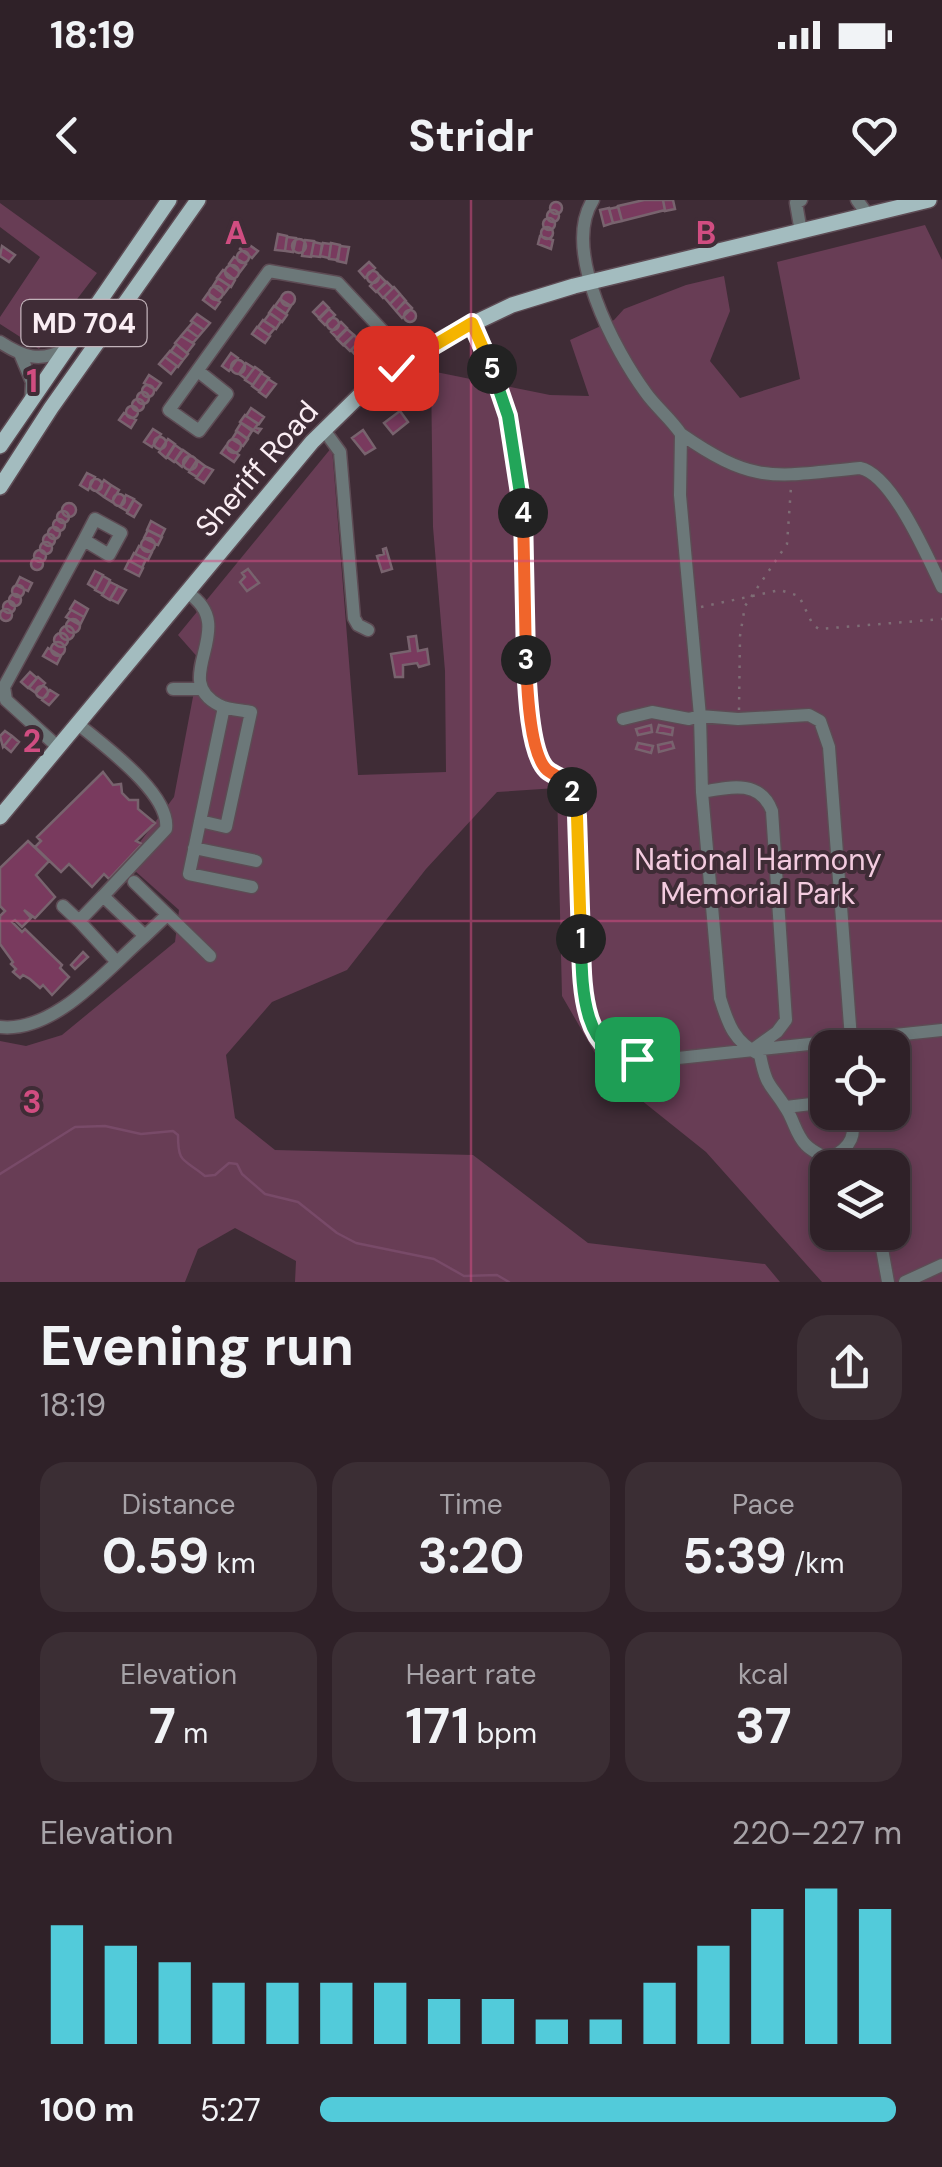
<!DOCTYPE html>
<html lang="en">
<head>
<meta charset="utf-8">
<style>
  body { margin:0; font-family:"DM Sans",sans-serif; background:#3b2e34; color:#f1f3f6; height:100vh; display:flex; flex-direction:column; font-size:38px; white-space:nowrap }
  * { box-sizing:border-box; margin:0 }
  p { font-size:32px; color:#a7a3a8 }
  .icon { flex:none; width:55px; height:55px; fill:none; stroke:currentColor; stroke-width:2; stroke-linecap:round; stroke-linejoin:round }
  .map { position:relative; height:1082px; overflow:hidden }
  .details { display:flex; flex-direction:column; background:#2f2128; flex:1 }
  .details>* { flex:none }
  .buttons { position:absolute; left:810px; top:830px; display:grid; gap:20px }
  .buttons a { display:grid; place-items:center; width:100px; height:100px; border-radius:20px; background:#2f2128; box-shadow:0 5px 15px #0003,0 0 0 2px #4a3e45; font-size:50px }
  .pin { position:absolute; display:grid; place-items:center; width:85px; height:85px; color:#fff; margin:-42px; border-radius:20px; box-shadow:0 5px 15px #0006 }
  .km { position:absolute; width:50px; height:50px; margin:-25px; border-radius:50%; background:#222; color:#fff; font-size:28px; line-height:50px; text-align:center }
  .round { display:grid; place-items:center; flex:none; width:105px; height:105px; border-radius:30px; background:#3b2e34 }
  .headline { display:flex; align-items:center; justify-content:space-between; height:170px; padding:0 40px }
  h1 { font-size:55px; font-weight:700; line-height:75px }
  .stats { display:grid; grid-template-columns:repeat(3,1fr); gap:15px; height:170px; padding:10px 40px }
  .stats div { display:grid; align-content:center; border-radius:25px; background:#3b2e34; text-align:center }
  .stats b { font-size:50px; font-weight:700 }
  .stats small { font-size:28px; font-weight:400 }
  .stats p { font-size:28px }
  .chart { height:280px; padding:20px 40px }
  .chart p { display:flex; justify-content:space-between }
  .chart svg { width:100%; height:180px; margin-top:10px; stroke:#52cbda; stroke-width:6 }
  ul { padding:0 40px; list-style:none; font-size:32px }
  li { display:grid; grid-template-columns:160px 120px 1fr; align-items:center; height:75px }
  li i { height:25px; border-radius:12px; background:#52cbda }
  .status { display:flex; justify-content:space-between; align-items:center; height:70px; padding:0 50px; background:#2f2128; direction:ltr }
  .status svg { height:28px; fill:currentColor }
  header { display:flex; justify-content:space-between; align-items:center; height:130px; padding:0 40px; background:#2f2128; font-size:45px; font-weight:700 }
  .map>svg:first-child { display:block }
  .green { fill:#683d55; fill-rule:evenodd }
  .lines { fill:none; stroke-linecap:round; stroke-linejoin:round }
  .stream { stroke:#784a68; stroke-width:2.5 }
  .building { fill:#793a5e; stroke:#78636e; stroke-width:2.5 }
  .minor-casing { stroke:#5d4b54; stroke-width:15 }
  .major-casing { stroke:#5d4b54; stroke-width:18 }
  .path { stroke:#7e6d75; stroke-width:2.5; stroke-dasharray:2.5 8; stroke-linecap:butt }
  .minor { stroke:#6c7879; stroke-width:12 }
  .major { stroke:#a3bcbf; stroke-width:15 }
  .split-1-casing { stroke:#fff; stroke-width:20 }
  .split-2-casing { stroke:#fff; stroke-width:20 }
  .split-3-casing { stroke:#fff; stroke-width:20 }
  .split-4-casing { stroke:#fff; stroke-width:20 }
  .split-5-casing { stroke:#fff; stroke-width:20 }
  .split-6-casing { stroke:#fff; stroke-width:20 }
  .split-1 { stroke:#22a559; stroke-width:12 }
  .split-2 { stroke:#f5b400; stroke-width:12 }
  .split-3 { stroke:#f0652b; stroke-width:12 }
  .split-4 { stroke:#f0652b; stroke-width:12 }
  .split-5 { stroke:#22a559; stroke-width:12 }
  .split-6 { stroke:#f5b400; stroke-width:12 }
  .grid { fill:none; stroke:#d04d81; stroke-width:2.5; stroke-opacity:0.55 }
  .labels { text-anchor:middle; stroke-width:8; stroke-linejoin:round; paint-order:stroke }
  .shield { fill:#3f2c36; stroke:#c2b3ba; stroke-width:2.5 }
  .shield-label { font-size:28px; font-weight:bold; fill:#faedf3 }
  .street-label { font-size:30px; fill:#faedf3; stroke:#3f2c36 }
  .park-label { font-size:30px; fill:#f3cbdf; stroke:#3f2c36 }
  .grid-label { font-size:32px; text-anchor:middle; font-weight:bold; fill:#d04d81; stroke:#3f2c36; stroke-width:8; stroke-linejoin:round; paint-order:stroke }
</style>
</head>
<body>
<div class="status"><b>18:19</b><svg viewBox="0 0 49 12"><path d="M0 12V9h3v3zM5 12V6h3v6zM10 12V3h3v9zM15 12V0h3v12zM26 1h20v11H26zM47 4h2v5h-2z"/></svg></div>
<header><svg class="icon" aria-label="back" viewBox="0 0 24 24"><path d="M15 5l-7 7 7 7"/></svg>Stridr<svg class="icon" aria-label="heart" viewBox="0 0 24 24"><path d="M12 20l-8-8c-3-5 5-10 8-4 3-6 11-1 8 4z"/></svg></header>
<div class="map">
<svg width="942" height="1082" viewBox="0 0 942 1082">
  <rect width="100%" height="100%" fill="#3f2c36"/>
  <!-- green -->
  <path class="green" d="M0,3L97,73L39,149L0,124V117L40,57L0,27Z
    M925,25L942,60V1082H822L706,952L606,872L562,796L557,588L497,592L426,669L347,770L272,802L226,855L235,918L275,950L473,955L588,1043L765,1064L780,1082H295L296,1061L235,1028L198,1049L185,1082H0V841L26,846L62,835L175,742L179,710L125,662L174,597L200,460L178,435L332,247L358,575L446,572L445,471L433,327L431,171L550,195L589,196L570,140L614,120L624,109L686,85L724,76L730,111L710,161L740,198L800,179L777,62ZM828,848H892V912H828ZM828,968H892V1032H828Z"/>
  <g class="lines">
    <!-- stream -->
    <path class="stream" d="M0,974L75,927L105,926L141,934L173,931L178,935C178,964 183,958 205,976L215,975L229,963L237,964L242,974L265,994L298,1002L337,1033L356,1043L434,1059L464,1076L497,1075L509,1082"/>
  </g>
  <!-- building -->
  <path class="building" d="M644,0H663L665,10L622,21L618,6Z
    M663,0H673L675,9L665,11Z
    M550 8a6 6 0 1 1 12 0a6 6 0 1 1-12 0Z
    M618,7L622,21L613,23L609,9Z
    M609,8L613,23L604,26L600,10Z
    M547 16a6 6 0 1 1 12 0a6 6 0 1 1-12 0Z
    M543 24a6 6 0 1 1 12 0a6 6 0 1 1-12 0Z
    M541 33a6 6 0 1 1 12 0a6 6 0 1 1-12 0Z
    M278,34L287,36L285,51L275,50Z
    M540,36L553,40L551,49L538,44Z
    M287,37L296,38L293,52L285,51Z
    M292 46a7 7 0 1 1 14 0a7 7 0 1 1-14 0Z
    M305,40L314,41L311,57L302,56Z
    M245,42L258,51L252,58L240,49Z
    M314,42L322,44L320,57L311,56Z
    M323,43L331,44L329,58L320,56Z
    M331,43L340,45L338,60L329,59Z
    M2,46L15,55L9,62L0,56Z
    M340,46L349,47L346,63L337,61Z
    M237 57a6 6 0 1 1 12 0a6 6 0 1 1-12 0Z
    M234,57L246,64L240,72L229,64Z
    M369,62L375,68L365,78L359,71Z
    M225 72a7 7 0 1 1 14 0a7 7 0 1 1-14 0Z
    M223,70L235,80L231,87L217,78Z
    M367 77a6 6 0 1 1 12 0a6 6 0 1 1-12 0Z
    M380,76L386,82L376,92L370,86Z
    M218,78L230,86L224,94L213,86Z
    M387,82L393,88L383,98L377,91Z
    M209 93a7 7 0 1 1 14 0a7 7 0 1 1-14 0Z
    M394,87L400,94L390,104L384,97Z
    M281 99a7 7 0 1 1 14 0a7 7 0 1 1-14 0Z
    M208,93L220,102L215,109L203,100Z
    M400,94L406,101L396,111L390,104Z
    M280,99L291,106L286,114L275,106Z
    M405,101L412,108L402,118L396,111Z
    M323,102L329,108L319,118L313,112Z
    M274,106L287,115L282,122L269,113Z
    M329,109L335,115L325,125L319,119Z
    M404 116a6 6 0 1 1 12 0a6 6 0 1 1-12 0Z
    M270,113L281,121L276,129L264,121Z
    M197,114L210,123L204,130L191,121Z
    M327 124a6 6 0 1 1 12 0a6 6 0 1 1-12 0Z
    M263,120L275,128L269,135L258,127Z
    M193,122L204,130L198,137L187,129Z
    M341,122L347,128L337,138L331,132Z
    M257,127L270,136L265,143L252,134Z
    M187,129L198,137L193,143L181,136Z
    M347,129L354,135L343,145L337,139Z
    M354,135L360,141L350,151L344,145Z
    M181,136L194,144L187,153L175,143Z
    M360,141L367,147L357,157L351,150Z
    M176,144L188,154L183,160L171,151Z
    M170,151L183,160L178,167L165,157Z
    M231,153L238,158L229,171L222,166Z
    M165,157L177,166L171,174L159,164Z
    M231 167a7 7 0 1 1 14 0a7 7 0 1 1-14 0Z
    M246,163L254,168L246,179L239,174Z
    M255,167L262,172L253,185L245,180Z
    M261,173L269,178L259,191L252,186Z
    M149,175L161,183L156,190L144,183Z
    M268,179L276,184L266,197L259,192Z
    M142 191a6 6 0 1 1 12 0a6 6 0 1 1-12 0Z
    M137 198a6 6 0 1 1 12 0a6 6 0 1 1-12 0Z
    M132 205a6 6 0 1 1 12 0a6 6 0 1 1-12 0Z
    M126 212a6 6 0 1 1 12 0a6 6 0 1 1-12 0Z
    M251,208L264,217L259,224L246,216Z
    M400,211L408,222L393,234L384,223Z
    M124,213L136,220L131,228L119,220Z
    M245,215L258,224L255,228L261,229L258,233L240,222Z
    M241,223L252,231L247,239L236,231Z
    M153,229L161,234L152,247L144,242Z
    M363,230L375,248L365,254L352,238Z
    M237,231L248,239L243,246L232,239Z
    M154 243a6 6 0 1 1 12 0a6 6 0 1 1-12 0Z
    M168,239L175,244L166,258L159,252Z
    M227 246a7 7 0 1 1 14 0a7 7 0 1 1-14 0Z
    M175,245L182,250L174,262L167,257Z
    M226,246L239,255L234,262L221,253Z
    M183,250L190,255L182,267L175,261Z
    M183 263a7 7 0 1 1 14 0a7 7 0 1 1-14 0Z
    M197,260L205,266L197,277L189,272Z
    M205,266L213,270L204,283L196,278Z
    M87,273L95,277L88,290L80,285Z
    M90 285a6 6 0 1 1 12 0a6 6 0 1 1-12 0Z
    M104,280L111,285L104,297L97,292Z
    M111,285L119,290L112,302L104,297Z
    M113 300a6 6 0 1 1 12 0a6 6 0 1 1-12 0Z
    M126,295L134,299L127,311L120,307Z
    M134,300L141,305L134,317L127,313Z
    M62 310a7 7 0 1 1 14 0a7 7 0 1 1-14 0Z
    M57 317a6 6 0 1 1 12 0a6 6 0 1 1-12 0Z
    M53 325a6 6 0 1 1 12 0a6 6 0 1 1-12 0Z
    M151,321L165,329L161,337L147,330Z
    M48 333a6 6 0 1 1 12 0a6 6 0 1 1-12 0Z
    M148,330L162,337L158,345L144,338Z
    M43 340a6 6 0 1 1 12 0a6 6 0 1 1-12 0Z
    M141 345a7 7 0 1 1 14 0a7 7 0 1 1-14 0Z
    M40 348a6 6 0 1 1 12 0a6 6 0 1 1-12 0Z
    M139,346L152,352L148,360L135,354Z
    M386,348L392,369L382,372L377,356L384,354L383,349Z
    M34 356a6 6 0 1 1 12 0a6 6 0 1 1-12 0Z
    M134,353L146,359L142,368L130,361Z
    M31 364a6 6 0 1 1 12 0a6 6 0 1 1-12 0Z
    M129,361L143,368L139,376L125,369Z
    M248,369L259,383L247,391L240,382L245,377L242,373Z
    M95,371L103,375L96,389L88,384Z
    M103,376L110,380L103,394L95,390Z
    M20,377L32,383L28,391L16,385Z
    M110,382L118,386L110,400L102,395Z
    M12 391a6 6 0 1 1 12 0a6 6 0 1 1-12 0Z
    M118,386L126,390L118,403L110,399Z
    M9 400a6 6 0 1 1 12 0a6 6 0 1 1-12 0Z
    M3 407a6 6 0 1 1 12 0a6 6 0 1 1-12 0Z
    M75,401L88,409L84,417L70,409Z
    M0 415a6 6 0 1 1 12 0a6 6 0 1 1-12 0Z
    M71,410L84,417L80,425L66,417Z
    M66 426a7 7 0 1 1 14 0a7 7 0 1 1-14 0Z
    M60 433a7 7 0 1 1 14 0a7 7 0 1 1-14 0Z
    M54 440a7 7 0 1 1 14 0a7 7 0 1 1-14 0Z
    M416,436L418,451L427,449L429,464L419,467L417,463L403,465V477H395L391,454L410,451L408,437Z
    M51 449a7 7 0 1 1 14 0a7 7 0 1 1-14 0Z
    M48,448L61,456L57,464L43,456Z
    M30,472L37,478L28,488L21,482Z
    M38,477L45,483L36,493L29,488Z
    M36 492a6 6 0 1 1 12 0a6 6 0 1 1-12 0Z
    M50,490L58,495L49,505L42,500Z
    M651,525L652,532L638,535L636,529Z
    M659,525L673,528L672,535L657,532Z
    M5,531L12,536L3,547L0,536Z
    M12,536L19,542L11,552L4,546Z
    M672,542L674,548L659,552L658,545Z
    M638,543L653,546L651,553L636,549Z
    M103,572L113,585L121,584L122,593L129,600H138V609L155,623L136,641L142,644L109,679L104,674L92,687L69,664L61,672L35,647L41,641L37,637Z
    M28,641L49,661L36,675L55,697L35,718L24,710L31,718L22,727L15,720L12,722L22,732L25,729L62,765L60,768L69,777L52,795L43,785L40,788L30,779L23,775L20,778L13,772L16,769L11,764L13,762L0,744V716L5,711L0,706V668Z
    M83,752L88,757L75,769L71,765Z"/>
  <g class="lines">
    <defs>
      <path id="minor" d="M593,0C561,50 615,151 646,193C656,207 671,219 681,234L680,295L700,516L702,592L720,798C728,824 734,842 760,855C767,890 771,883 787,910C794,921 796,935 806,945C816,955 828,956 837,968
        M857,0L868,15
        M801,32L796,3L801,0
        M472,123C500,178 517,237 522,299C529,372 520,447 532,520C534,535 536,552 544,564C549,573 560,576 568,582L577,616L582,773L595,833L603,844L624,858H678L942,830
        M0,142C23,157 40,163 66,149
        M21,156L32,182L31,200
        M198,171L227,194L199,231L169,210L269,71L338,83L409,159
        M324,230L340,252L354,418L358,425L368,430
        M681,234C756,286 775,276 860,268C892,274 928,358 942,387
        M188,393C241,428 168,479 219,505C228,510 241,510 251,512L226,627L200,621
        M173,489H202
        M224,507L189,674L252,687
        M623,519L652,512L689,519L700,516L738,519L809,515L820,521L829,547L851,839
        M58,547L6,500L4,487L84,340L95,319L121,333L109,355L84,340
        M702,592C729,587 760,579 772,611L786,820L777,832L752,850
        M194,648L256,661
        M134,682L210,756
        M103,696L79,721L116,761
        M63,706L79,721
        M145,736L167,715
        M0,827C55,833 106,770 145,736L103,696L166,629C171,594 103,545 78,524
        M786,907L828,902
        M830,958C851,948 859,933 848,912
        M879,1032L888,1082
        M905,1082L942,1065"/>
      <path id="major" d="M0,246L169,0
        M0,287L51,208L198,0
        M0,617L312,242L360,195L396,168L445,137L512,105L574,86L929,0"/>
    </defs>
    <!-- minor casing -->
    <use href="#minor" class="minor-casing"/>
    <!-- major casing -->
    <use href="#major" class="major-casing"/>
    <!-- path -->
    <path class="path" d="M701,407L780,390L799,396L813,425L819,429L942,419
      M739,510L740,436L745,406L787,344L791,287"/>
    <!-- minor -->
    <use href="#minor" class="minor"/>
    <!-- major -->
    <use href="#major" class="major"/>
  </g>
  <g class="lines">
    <defs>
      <path id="split-1" d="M581,739C582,782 580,855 637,859"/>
      <path id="split-2" d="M572,592L577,616L581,739"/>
      <path id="split-3" d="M526,460C527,485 529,553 547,570C553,575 562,578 568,582L572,592"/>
      <path id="split-4" d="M523,313L526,460"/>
      <path id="split-5" d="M492,169L508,216L523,313"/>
      <path id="split-6" d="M396,168L472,123L492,169"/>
    </defs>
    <!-- split-1 casing -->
    <use href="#split-1" class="split-1-casing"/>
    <!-- split-2 casing -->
    <use href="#split-2" class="split-2-casing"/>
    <!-- split-3 casing -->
    <use href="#split-3" class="split-3-casing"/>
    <!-- split-4 casing -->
    <use href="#split-4" class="split-4-casing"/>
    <!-- split-5 casing -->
    <use href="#split-5" class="split-5-casing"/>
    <!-- split-6 casing -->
    <use href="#split-6" class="split-6-casing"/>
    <!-- split-1 -->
    <use href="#split-1" class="split-1"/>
    <!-- split-2 -->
    <use href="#split-2" class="split-2"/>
    <!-- split-3 -->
    <use href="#split-3" class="split-3"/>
    <!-- split-4 -->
    <use href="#split-4" class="split-4"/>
    <!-- split-5 -->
    <use href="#split-5" class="split-5"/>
    <!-- split-6 -->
    <use href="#split-6" class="split-6"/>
  </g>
  <!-- grid -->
  <path class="grid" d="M471,0V1082M0,361H942M0,721H942"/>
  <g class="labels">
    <!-- shield labels -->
    <rect class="shield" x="21.5" y="100" width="125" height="46" rx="8"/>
    <g class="shield-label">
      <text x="84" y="133">MD 704</text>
    </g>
    <!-- street labels -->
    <g class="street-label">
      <text transform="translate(257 269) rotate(-49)" y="10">Sheriff Road</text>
    </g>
    <!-- park labels -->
    <g class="park-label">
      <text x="758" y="670">National Harmony<tspan x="758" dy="34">Memorial Park</tspan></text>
    </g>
  </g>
  <g class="grid-label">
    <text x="236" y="44">A</text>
    <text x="706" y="44">B</text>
    <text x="32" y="192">1</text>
    <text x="32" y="552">2</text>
    <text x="32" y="913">3</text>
  </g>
</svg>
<div class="buttons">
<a><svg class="icon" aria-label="locate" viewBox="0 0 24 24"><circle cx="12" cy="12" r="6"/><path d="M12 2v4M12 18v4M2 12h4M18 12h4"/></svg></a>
<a><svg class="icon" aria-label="layers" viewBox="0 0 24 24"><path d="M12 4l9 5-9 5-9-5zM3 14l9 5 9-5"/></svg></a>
</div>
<div class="pin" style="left:637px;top:859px;background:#1e9e55"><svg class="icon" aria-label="arrive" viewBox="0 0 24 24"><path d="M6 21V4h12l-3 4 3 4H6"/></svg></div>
<div class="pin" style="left:396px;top:168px;background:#d93025"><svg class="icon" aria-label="check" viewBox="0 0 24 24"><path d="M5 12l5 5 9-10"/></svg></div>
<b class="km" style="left:581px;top:739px">1</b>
<b class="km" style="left:572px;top:592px">2</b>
<b class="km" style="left:526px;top:460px">3</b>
<b class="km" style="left:523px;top:313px">4</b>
<b class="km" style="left:492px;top:169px">5</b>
</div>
<section class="details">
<div class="headline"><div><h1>Evening run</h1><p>18:19</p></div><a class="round"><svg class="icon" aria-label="share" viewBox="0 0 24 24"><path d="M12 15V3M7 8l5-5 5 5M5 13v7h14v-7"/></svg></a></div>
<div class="stats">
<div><p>Distance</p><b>0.59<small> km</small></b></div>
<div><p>Time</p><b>3:20</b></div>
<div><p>Pace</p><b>5:39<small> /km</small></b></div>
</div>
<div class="stats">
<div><p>Elevation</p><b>7<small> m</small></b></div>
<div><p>Heart rate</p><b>171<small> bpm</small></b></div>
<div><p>kcal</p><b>37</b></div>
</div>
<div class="chart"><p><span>Elevation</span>220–227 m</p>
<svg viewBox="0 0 160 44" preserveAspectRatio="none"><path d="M5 44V15M15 44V20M25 44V24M35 44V29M45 44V29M55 44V29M65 44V29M75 44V33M85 44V33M95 44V38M105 44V38M115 44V29M125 44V20M135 44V11M145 44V6M155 44V11"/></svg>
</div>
<ul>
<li><b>100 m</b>5:27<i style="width:99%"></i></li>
</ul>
</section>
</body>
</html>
